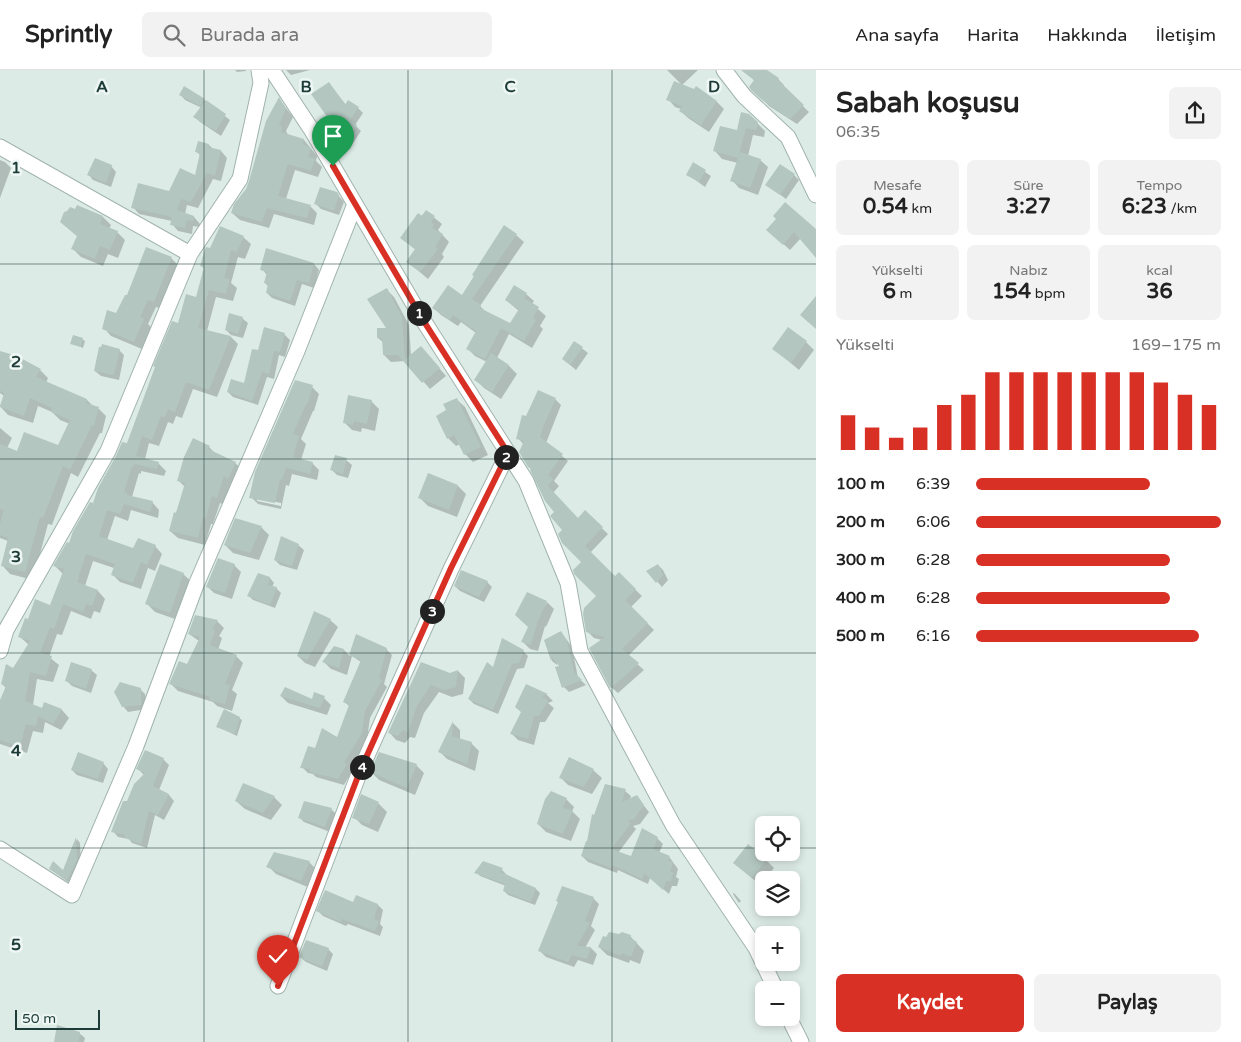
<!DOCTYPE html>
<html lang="tr">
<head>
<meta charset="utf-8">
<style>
  body { margin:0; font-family:"Varela Round",sans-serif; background:#f2f2f2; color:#222; height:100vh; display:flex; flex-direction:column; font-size:19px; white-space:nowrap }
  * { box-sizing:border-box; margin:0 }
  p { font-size:16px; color:#767676 }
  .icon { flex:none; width:28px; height:28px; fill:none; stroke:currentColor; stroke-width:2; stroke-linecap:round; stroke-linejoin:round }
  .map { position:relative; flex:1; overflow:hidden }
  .side { display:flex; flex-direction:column; background:#fff; width:425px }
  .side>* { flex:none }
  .controls { position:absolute; left:755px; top:746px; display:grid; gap:10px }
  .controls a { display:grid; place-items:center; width:45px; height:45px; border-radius:8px; background:#fff; box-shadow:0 2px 8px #0003; font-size:25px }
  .scale { position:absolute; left:15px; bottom:12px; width:85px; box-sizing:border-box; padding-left:5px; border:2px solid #1e3c37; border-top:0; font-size:14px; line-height:18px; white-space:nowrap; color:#1e3c37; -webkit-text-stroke:4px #eef7f4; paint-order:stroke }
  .pin { position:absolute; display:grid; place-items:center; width:42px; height:42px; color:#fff; margin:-51px -21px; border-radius:50% 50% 50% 0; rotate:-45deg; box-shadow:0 0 5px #0007 }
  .pin .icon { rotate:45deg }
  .km { position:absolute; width:25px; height:25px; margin:-12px; border-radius:50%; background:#222; color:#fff; font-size:14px; line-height:25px; text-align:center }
  .round { display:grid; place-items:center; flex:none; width:52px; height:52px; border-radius:8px; background:#f2f2f2 }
  .summary { display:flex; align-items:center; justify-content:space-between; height:85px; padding:0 20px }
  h1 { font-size:28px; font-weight:800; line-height:38px }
  .stats { display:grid; grid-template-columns:repeat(3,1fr); gap:8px; height:85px; padding:5px 20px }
  .stats div { display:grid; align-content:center; border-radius:8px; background:#f2f2f2; text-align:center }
  .stats b { font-size:21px; font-weight:800 }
  .stats small { font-size:14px; font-weight:400 }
  .stats p { font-size:14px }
  .chart { height:140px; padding:10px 20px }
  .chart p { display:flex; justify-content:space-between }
  .chart svg { width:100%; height:90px; margin-top:5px; stroke:#d93025; stroke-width:6 }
  .button { display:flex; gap:10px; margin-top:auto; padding:10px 20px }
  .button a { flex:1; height:58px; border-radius:8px; background:#d93025; color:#fff; font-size:20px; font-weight:800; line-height:58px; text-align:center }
  .button a+a { background:#f2f2f2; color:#222 }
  ul { padding:0 20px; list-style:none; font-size:16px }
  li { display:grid; grid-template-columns:80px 60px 1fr; align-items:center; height:38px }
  li i { height:12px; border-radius:6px; background:#d93025 }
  header { display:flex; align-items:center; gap:30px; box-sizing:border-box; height:70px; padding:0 25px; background:#fff; border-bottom:1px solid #e0e0e0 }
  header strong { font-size:24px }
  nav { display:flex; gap:28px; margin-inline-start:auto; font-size:18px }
  .search { width:350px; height:45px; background:#f2f2f2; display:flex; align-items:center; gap:12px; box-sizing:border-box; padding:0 18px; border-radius:8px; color:#767676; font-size:19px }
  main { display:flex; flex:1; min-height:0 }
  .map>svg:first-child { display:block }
  .shadow { fill:#0003; fill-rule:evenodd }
  .building { fill:#b3c6c0 }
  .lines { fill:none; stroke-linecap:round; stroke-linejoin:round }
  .minor-casing { stroke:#a0b3ae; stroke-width:17 }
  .minor { stroke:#fff; stroke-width:15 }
  .route-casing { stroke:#fff; stroke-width:10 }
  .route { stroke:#d93025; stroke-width:6 }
  .grid { fill:none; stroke:#1e3c37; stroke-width:1; stroke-opacity:0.55 }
  .grid-label { font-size:16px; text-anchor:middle; font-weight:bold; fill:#1e3c37; stroke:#eef7f4; stroke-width:5; stroke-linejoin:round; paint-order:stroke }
</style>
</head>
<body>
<header>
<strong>Sprintly</strong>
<div class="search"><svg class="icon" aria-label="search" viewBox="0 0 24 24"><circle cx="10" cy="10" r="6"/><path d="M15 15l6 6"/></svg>Burada ara</div>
<nav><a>Ana sayfa</a><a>Harita</a><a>Hakkında</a><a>İletişim</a></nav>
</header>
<main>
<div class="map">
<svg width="816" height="972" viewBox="0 0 816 972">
  <rect width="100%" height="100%" fill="#ddebe6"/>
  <!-- shadow -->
  <path class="shadow" d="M235,0H246V1L237,2Z
    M286,0H310L291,5Z
    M667,0H698L682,15Z
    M742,0H765L778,9L784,15L783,17L809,42L797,54L769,36L751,17L755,11Z
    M329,13L346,35L358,38L363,43L355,55L361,61L351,76L327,59L332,51Z
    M694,21L717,32L724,39L709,62L688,48L681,41V39L675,37L668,29Z
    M180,24L204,30L230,50L221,66L200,52L195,47L202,38L185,30Z
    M279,29L293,47L286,61L288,65L304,70L317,86L316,91L322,97L318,107L295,100L286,129L310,136L317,143L314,155L274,144L269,158L240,150L232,143L247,120Z
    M749,45L765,61L764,67L753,65L748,86L760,90L768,97L758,125L739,118L732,110L738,93L722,89L715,81L738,62Z
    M209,75L213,79L221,81L227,88L221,111L213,109L198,138L187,135L185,144L194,147L200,154V157L193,156L192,164L178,161L172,154V151L139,144L133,137L170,123L196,107L201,86L196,81Z
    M0,90L5,92L11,98L0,128Z
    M693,94L711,106L705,117L687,104Z
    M111,96L116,102L111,117L93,110L88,104Z
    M794,105L799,110L786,129L767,115Z
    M336,123L344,132L339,145L321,139L316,134Z
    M426,141L442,154L438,160L449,172L442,184L444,187L428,209L408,192L416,180L401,168Z
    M103,147L111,155L109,159L117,162L125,170L118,188L108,184L103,196L81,187L73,179L78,167L61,152Z
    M768,160L816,161V186L801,168L790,180Z
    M516,165L524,172L480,236L486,242L511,255L519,241L506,230L526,224L534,231L532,234L546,246L540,256L543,259L532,278L509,264L497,288L509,296L517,304L501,329L484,318L476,310L487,292L475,286L468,279L476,263L461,252L458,256L441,245L434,238L462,227Z
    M243,167L251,174L245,189L238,187L231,213L237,218L233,231L216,227L207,261L231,267L238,274L217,327L193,319L182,348L176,346L173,354L168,352L159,376L149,373L145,389L158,393L166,401L164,406L141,401V404L139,403L132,427L152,432L159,440L158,448L131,440L128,451L115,446L107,470L134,480L155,476L162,484L155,501L148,498L141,519L120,512L112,504L114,498L93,491L85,516L98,521L105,529L100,543L94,541L91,549L71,541L62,565L57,564L49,587L59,595L53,612L37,609L33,635L43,639L45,633L62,640L69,648L61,660L45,652L43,663L33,661L27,683L0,674V633L6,618L2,614L14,599L29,575L20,567L28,550L50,536L63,504L55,496L70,474L128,375L179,254L197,229L205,199L201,196L211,180Z
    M171,188L179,196L162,239L156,237L148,254L152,258L142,279L111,266L104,258L117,245L128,227Z
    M314,194L319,200L314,218L302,214L295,236L272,228L267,223L268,216L265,213L267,205L262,199Z
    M387,220L394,227L409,255L411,286L428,285L446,306L430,319L405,291L391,292L384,285V273L378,268L388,259Z
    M242,248L248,253L243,268L231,265L226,260Z
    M284,264L290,270L285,287L279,285L274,309L267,307L258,335L233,327L228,322L245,315L258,282Z
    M82,269L85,271L83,278L71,273Z
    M806,272L814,280L799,300L774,279Z
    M575,273L588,283L576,300L563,289Z
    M119,280L124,285L119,310L101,306L95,301Z
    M0,282L40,300L48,308L46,313L87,330L93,336L98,338L106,346L102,363H100L78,407L71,403L52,455L48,454L33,510L10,504L2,495L8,471L0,468V358L12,368L7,378L18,382L59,377L70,354L60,350L52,342L38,336L33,353L8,345L0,336L4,326L0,323Z
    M312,317L319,324L314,341H313L301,369L306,374L301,390L312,393L319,400L317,410L292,404L289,416L286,415L281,439L258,434L251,427ZM257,428L281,433V436L257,431Z
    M456,329L465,337L488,385L473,392L465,384L460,374L456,376L448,368V341Z
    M555,329L561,335L546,373L568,391L554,411L559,416L553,423L578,449L585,442L608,464L590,483L615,508L619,504L642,526L631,537L654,560L628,586L644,600L618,623L611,617L591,578L602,570L594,568L587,561L598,526L583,492L532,399L524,375L518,368L526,348Z
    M371,331L379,339L375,361L362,358L361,362L352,360L344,352Z
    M209,377L216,384L235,393L243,400L236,415L231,413L225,435L220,433L213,454H211L205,475L178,468L170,461L185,417L178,410Z
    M346,390L352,395L348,408L337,405L332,400Z
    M458,416L466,424L457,447L428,436L420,428Z
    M261,457L269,465L259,490L233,483L225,475Z
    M298,475L304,480L297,500L280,495L275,490Z
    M234,495L241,502L232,529L214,523L207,516Z
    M658,495L663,500L668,510L662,517L648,501Z
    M183,504L192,512L178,550L155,542L147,534Z
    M259,504L270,508L274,513L272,517L276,518L281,523L275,538L253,530L249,526Z
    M487,512L492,517L484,532L460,521L455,516Z
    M547,532L554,539L546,557L545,556L538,581L530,579L523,572Z
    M330,550L338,557L315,597L305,593L298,586Z
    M217,551L224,558L219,566L222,568L218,580L236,586L243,593L232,620L237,624L232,641L217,636L213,632L178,621L171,614L187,595L199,571L189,564Z
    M561,562L572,577L578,608L586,615L569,622L564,617L561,596L557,592V595L552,591L546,570Z
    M357,565L386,579L392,585L384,614L387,617L370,648L367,669L350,699L352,701L344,715L316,707L313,704L308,703L302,697L316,679L338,668L350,637L345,632L361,592L352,586L347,605L331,599L324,592L344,580L350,586Z
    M523,581L528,586L524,598L517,599L498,644L474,634L469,629L494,599Z
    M422,593L450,604L458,601L465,608L463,624L452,627L439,622L424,643L415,668L410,667L405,673L396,670L389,662Z
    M91,600L97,605L91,623L72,616L67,611Z
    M527,616L547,625L553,631L548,633L554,638L545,652H540L534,675L518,670L511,663L522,642Z
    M140,619L145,624L146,639L128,642L123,636Z
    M281,626L312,631L324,628L331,635L327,645L288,633Z
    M239,648L242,650L237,666L218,657Z
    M453,653L460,660V670L471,673L479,681L475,701L447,689L439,681Z
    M569,688L593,700L602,708L592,724L568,715L560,707Z
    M163,689L169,695L159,720L169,725L174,731L164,750L155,745L147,778L132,773L129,769L118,767L113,761L144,705L138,699Z
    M103,693L108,699L103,713L77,705L72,700Z
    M416,695L424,703L415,725L379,710L371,702Z
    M625,721L631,726L630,729L636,726L649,742L640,754L633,756L636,759L618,783L631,787L657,768L663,774L659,783L670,788L678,799L676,807L679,809L677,816H672L669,824L650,808L648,814L618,800L617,803L588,792L582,786Z
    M362,726L379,734L387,742L378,762L362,755L354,747Z
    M274,727L282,735L271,750L245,739L236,731Z
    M566,729L574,737L572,741L580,749L571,771L546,762L538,754Z
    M331,739L336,744L330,762L304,752L299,747Z
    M77,769L80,773L81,795L71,814L50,799L64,802Z
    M766,790L774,798L760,815L734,793Z
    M309,792L317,800L310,818L276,804L268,796Z
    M502,800L506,804L505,806L536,819L540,823L535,835L508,825L504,821L506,816L480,806L476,802Z
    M734,823L741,831L739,833L733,824Z
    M357,826L378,835L383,840L380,854L383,857L380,866L348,854L346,856L323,846L318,841L354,833Z
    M593,828L599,834L591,856L595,860L585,878H591L597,884L593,895L578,890L574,897L546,887L540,881Z
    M630,866L644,881L640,894L630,890L629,893L607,885L599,877Z
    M328,879L333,884L327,901L306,892L300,887Z
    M79,963L85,968L84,972H55Z"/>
  <!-- building -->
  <path class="building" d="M741,0H767L779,8L778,10L804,35L790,49L762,30L751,20L749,17L754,10Z
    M674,11L694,19L696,16L717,31L701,55L679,41L682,36L666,30Z
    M329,12L345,35L348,30L359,37L350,50L357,55L345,72L325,59L330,51L311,24Z
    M184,16L205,29L200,36L179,25Z
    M279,27L286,39L279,55L282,56L281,62L304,69L303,74L311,78L308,87L315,89L311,101L288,94L278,126L311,135L307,148L267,138L262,152L231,143L234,134L246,119L249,111L266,51Z
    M206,30L226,44L216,61L193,47Z
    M741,42L749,44L758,52L756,60L746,58L738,88L740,82L761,89L750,118L730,111L738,88L713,81L720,56L737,60Z
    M198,71L209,74L208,77L221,80L215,106L207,103L191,132L181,129L177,140L194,146L193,151L187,150L185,158L170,155L172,147L131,138L138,113L169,121L180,98L195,105L200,83L195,82Z
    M95,88L112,95L106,113L87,105Z
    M693,92L706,100L699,112L686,105Z
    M780,94L795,104L780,125L765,115Z
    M320,117L337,122L339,125L334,141L314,134Z
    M785,132L816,159V188L794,162L783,175L766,160L776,149L773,146Z
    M77,135L103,146L100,154L118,161L110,180L100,176L95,189L71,179L77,166L60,152L64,142L67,141L70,137L75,139Z
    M426,140L435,146L431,152L434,155L432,158L443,164L435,177L438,179L420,202L406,192L415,179L400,168L418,143L422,146Z
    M504,155L517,164L472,229L481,235L480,238L510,253L519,239L505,230L514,215L527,223L524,228L539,237L533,248L536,250L524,271L501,258L485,289L466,279L476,261L453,245L450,250L432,238L448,215L462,225L474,206L472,205Z
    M220,156L244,166L237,182L231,180L224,208L230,209L226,224L209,220L198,258L231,266L209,320L186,312L175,342L168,339L165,347L161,346L152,370L142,366L136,386L159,392L157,399L134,394L133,397L132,396L124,422L127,423V425L153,431L150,442L124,434L120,444L107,440L99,466L133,478L138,468L156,475L147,495L141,492L133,513L111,505L115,494L86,484L77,512L98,520L92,536L86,534L83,542L63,534L54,559L50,557L40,583L52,586L46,606L30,602L25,631L42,638L44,632L62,639L53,654L38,646L36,656L26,654L20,677L0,670V630L6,616L1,614L6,594L13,598L30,571L18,567L25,548L28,549L35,529L50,535L64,499L53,496L67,472L69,473L73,461L90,432L93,433L98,418L116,386L122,372L127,373L155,297L153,296L172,251L178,253L186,224L196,227L204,197L200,196L205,179L206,177L210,178Z
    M146,177L172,187L154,232L148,230L140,247L144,249L134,272L102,259L107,240L116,243L125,225H127Z
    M266,178L314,193L309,213L297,210L290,231L266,223L268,214L264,213L267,202L260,200Z
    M387,218L402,247L405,289L421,276L440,298L422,313L398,285H383L382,268H377V258H386L367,229Z
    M816,226V259L800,245Z
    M229,243L243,247L238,264L225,260Z
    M264,257L285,263L280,282L274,281L269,304L262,302L252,331L227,322L231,309L244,313L252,279L258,280Z
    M788,257L807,271L791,293L772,279Z
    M73,265L83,268L81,277L70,274Z
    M574,271L583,277L570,295L562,289Z
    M102,274L120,279L114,305L94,301L99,277H101Z
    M0,281L17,286L41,299L36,307L87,329L86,333L99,337L94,356L92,355L70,400L63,396L43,448L40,447L25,502L1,496L8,468L0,465V453L4,440L0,439V374L17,381L24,362L58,375L70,350L51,342L52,338L30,328L24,346L0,337L4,323L0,321Z
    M491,283L509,295L492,322L474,310Z
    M295,310L313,315L307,335L306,334L293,364L299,366L293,387L313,392L310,404L286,398L282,410L280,409L275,433L249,428L255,402Z
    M538,320L556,328L543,357L540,367L563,384L548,405L553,409L548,416L578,448L585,440L603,457L585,476L615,506L619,502L636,519L625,530L648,553L622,579L639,593L622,609L610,618L589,578L605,567L586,562L583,544L584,538L596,526L574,504L573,500L581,492L562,473L558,464L562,460L550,446L554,442L545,431L530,400L531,399L528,397L519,382L524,371L516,369L522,345L526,346Z
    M348,325L372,330L367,354L354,351L353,355L343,353Z
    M457,328L481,377L464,385L454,365L447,369L436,346L446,340L443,334Z
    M193,368L210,376L208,379L236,392L228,409L224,406L217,428L212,426L206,448L203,447L198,468L169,461L174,442L176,443L185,413L177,411L184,387Z
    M335,385L347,388L343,404L330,400Z
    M428,403L458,415L449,440L418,428Z
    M235,448L262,456L250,483L224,475Z
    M281,466L299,474L292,496L274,490Z
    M218,488L235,494L225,523L206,517Z
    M160,494L184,503L170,543L145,534Z
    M658,494L663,505L656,513L646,501Z
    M461,500L488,511L479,527L454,516Z
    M258,503L270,507L268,515L277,517L270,535L247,526Z
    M527,522L547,531L538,551V550L531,575L521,572L528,557L515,545Z
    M314,541L331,549L307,590L297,586Z
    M195,545L218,550L212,559L215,560L210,575L237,585L225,614L230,615L225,634L209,630L210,627L169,614L179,591L187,594L200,567L188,564Z
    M561,561L567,571L574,602L582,610L562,618L555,597L559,596L552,587L551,591L544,570Z
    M356,564L387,578L379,608L382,610L365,641L362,663L344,693L347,694L338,709L309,702L310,699L300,698L308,676L315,678L322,658L337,667L349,635L343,632L361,590L349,585Z
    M502,568L524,580L519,593L512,594L493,640L468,629L487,592L493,597Z
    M334,576L344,579L339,598L322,592Z
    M71,592L92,599L86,619L65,611Z
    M421,592L450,603L458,600L456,617L444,620L431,615L417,636L408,662L403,660L398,666L388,663Z
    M120,612L141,618V635L122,637L114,622Z
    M526,614L548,624L542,626L548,631L539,646H534L528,669L510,664L521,642L515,637Z
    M285,617L312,629L314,622L325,626L320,638L280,626Z
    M224,639L240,647L235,664L216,657Z
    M453,651L452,666L472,672L467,694L438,682Z
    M145,680L164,688L153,716L169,724L158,745L149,741L141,774L125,768V765L111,762L123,731H127L134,714L145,703L136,699Z
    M78,682L104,692L98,709L71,700Z
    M379,682L417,694L407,718L370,702Z
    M569,687L594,699L584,717L559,708Z
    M243,713L275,726L263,743L235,731Z
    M605,714L626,719L622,732L637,725L644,735L634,749L627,751L631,753L611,779L631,786L642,758L658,767L653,779L670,786L668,791L673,792L670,802H673L671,811H666L663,820L644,803L642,809L612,795L611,798L581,786L586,771H587L592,744L594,745Z
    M551,721L567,728L563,738L573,740L563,764L537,754L545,729Z
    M361,724L379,732L369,754L352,748Z
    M304,731L332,738L325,757L298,748Z
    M76,767L77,790L67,810L49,799L53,791L63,800Z
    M748,774L767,789L752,808L733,793Z
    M274,782L310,791L301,811L266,797Z
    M483,791L503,798L501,802L536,818L531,832L503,821L505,814L474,803Z
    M562,816L594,827L585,851L590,853L577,876L591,877L587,889L572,885L568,892L538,881L558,832L556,831Z
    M325,820L353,832L356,825L378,834L374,849L379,851L375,861L342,849L341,852L316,841Z
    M609,862L619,864L622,862L631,865L630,868L637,872L631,887L622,883L621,886L598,877L603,866L606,867Z
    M306,870L329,878L322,897L299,887Z
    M57,955L80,962L79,972H54Z"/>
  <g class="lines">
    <defs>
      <path id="minor" d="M272,0L311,59L423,250L526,411L568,513L580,581L673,755L756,878L776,920
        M724,0L744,26L788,67L816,125
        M0,77L190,184
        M0,581L6,560L108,381L190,184L240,109L261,13L259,0
        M0,779L72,825L136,676L196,515L297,281L355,134
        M278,916L360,701L451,499L508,383
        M789,948L801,972"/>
    </defs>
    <!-- minor casing -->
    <use href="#minor" class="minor-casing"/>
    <!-- minor -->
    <use href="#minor" class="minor"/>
  </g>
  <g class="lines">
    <defs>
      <path id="route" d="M278,916L360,701L451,498L508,383L423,250L333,96"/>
    </defs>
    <!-- route casing -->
    <use href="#route" class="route-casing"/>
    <!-- route -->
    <use href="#route" class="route"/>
  </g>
  <!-- grid -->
  <path class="grid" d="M204,0V972M408,0V972M612,0V972M0,194H816M0,389H816M0,583H816M0,778H764M791,778H816"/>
  <g class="grid-label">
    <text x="102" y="22">A</text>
    <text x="306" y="22">B</text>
    <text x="510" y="22">C</text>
    <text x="714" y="22">D</text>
    <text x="16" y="103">1</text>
    <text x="16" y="297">2</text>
    <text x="16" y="492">3</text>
    <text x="16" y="686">4</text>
    <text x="16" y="880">5</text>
  </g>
</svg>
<div class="controls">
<a><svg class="icon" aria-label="locate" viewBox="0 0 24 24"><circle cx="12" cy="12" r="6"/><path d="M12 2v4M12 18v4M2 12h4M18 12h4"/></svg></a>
<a><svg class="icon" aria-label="layers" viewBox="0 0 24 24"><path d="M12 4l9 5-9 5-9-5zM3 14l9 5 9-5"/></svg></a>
<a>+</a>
<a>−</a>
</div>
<div class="scale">50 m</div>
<div class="pin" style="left:333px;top:96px;background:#1e9e55"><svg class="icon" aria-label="arrive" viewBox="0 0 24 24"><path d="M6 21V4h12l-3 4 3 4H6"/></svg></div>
<div class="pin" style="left:278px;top:916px;background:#d93025"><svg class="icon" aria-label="check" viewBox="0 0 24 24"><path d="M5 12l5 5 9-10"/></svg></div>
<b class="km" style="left:419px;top:243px">1</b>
<b class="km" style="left:506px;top:387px">2</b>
<b class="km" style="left:432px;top:541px">3</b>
<b class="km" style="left:362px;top:697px">4</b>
</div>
<section class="side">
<div class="summary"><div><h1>Sabah koşusu</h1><p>06:35</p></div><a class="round"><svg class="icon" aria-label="share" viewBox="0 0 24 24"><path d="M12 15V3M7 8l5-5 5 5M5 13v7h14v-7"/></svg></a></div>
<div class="stats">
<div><p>Mesafe</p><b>0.54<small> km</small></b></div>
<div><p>Süre</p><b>3:27</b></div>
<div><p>Tempo</p><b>6:23<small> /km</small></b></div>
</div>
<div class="stats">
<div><p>Yükselti</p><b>6<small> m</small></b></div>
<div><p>Nabız</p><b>154<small> bpm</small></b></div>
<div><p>kcal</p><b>36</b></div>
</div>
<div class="chart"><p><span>Yükselti</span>169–175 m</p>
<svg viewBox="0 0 160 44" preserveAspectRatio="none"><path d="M5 44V27M15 44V33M25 44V38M35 44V33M45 44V22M55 44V17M65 44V6M75 44V6M85 44V6M95 44V6M105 44V6M115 44V6M125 44V6M135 44V11M145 44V17M155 44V22"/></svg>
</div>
<ul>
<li><b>100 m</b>6:39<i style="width:71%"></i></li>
<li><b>200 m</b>6:06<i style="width:100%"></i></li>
<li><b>300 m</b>6:28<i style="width:79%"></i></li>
<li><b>400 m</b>6:28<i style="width:79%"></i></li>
<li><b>500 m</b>6:16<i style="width:91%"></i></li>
</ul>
<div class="button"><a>Kaydet</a><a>Paylaş</a></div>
</section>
</main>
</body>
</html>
